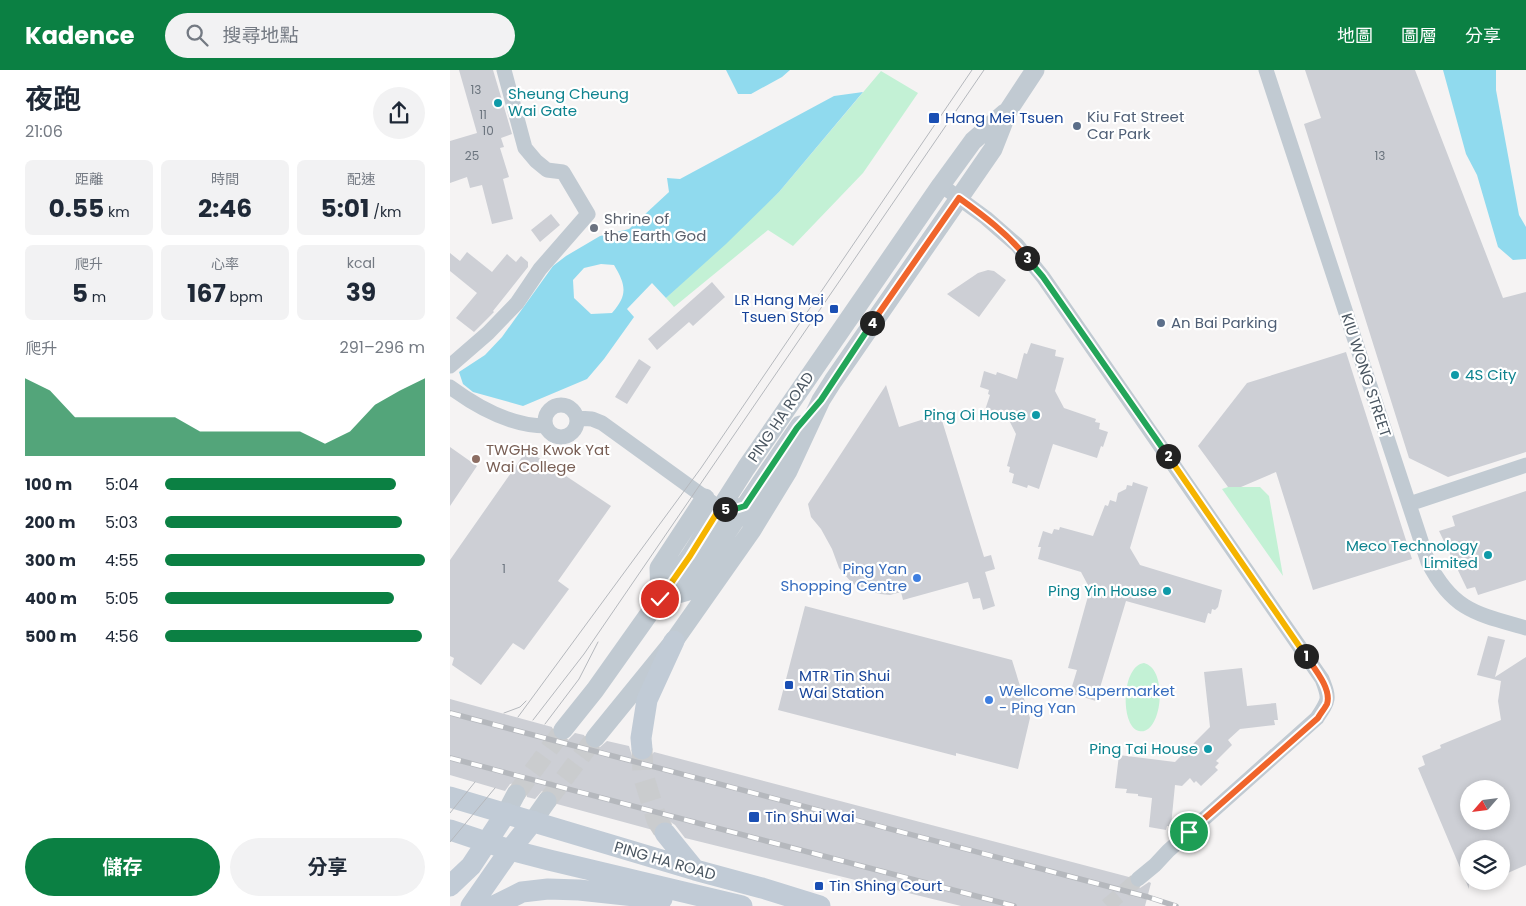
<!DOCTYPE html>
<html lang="zh-TW">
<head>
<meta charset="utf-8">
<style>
  body { margin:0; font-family:Poppins,"Noto Sans TC",sans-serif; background:#f2f2f3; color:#1f2937; height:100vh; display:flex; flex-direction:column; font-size:19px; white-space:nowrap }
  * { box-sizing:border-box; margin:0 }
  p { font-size:16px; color:#747a83 }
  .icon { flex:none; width:28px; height:28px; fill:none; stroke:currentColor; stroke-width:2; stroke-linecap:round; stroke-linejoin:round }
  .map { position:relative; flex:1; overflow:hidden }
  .side { display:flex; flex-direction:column; background:#fff; width:450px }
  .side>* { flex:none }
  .needle { width:32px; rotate:242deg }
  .tools { position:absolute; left:1010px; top:710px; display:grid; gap:10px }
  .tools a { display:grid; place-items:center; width:50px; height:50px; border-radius:50%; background:#fff; box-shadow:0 2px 8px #0003; font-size:25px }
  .pin { position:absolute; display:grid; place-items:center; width:42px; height:42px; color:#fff; margin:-21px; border:2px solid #fff; border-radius:50%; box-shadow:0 1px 5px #0007 }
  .km { position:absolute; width:25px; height:25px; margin:-12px; border-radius:50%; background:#222; color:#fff; font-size:14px; line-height:25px; text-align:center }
  .round { display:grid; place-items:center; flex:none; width:52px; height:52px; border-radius:26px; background:#f2f2f3 }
  .headline { display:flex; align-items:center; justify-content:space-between; height:85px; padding:0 25px }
  h1 { font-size:28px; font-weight:700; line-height:38px }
  .stats { display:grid; grid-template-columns:repeat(3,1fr); gap:8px; height:85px; padding:5px 25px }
  .stats div { display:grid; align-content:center; border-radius:8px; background:#f2f2f3; text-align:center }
  .stats b { font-size:25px; font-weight:700 }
  .stats small { font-size:14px; font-weight:400 }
  .stats p { font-size:14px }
  .chart { height:140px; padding:10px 25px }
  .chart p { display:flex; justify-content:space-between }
  .chart svg { width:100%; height:90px; margin-top:5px; fill:#0b8043; opacity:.7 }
  .cta { display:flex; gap:10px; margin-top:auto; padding:10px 25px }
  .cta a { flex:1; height:58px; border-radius:30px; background:#0b8043; color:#fff; font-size:20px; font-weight:700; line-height:58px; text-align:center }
  .cta a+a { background:#f2f2f3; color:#1f2937 }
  ul { padding:0 25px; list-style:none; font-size:16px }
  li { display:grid; grid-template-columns:80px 60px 1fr; align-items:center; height:38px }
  li i { height:12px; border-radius:6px; background:#0b8043 }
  header { display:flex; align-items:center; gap:30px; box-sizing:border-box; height:70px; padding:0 25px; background:#0b8043; color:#fff }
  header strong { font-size:24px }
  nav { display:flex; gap:28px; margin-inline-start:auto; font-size:18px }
  .search { width:350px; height:45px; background:#f2f2f3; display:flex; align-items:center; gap:12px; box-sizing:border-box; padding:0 18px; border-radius:28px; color:#747a83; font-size:19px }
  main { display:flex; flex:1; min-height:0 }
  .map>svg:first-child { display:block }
  .green { fill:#c3f1d5 }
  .water { fill:#90daee; fill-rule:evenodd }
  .building { fill:#cdcfd5; fill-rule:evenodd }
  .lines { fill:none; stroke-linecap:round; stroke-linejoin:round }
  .minor-tunnel { stroke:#caccce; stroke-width:15; stroke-dasharray:15 8; stroke-linecap:butt }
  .tertiary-tunnel { stroke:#caccce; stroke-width:19; stroke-dasharray:19 9; stroke-linecap:butt }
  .secondary-tunnel { stroke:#caccce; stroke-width:21; stroke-dasharray:21 11; stroke-linecap:butt }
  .minor { stroke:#c1cad2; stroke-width:15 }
  .tertiary { stroke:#c1cad2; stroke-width:19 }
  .secondary { stroke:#c1cbd6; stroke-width:21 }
  .tram { stroke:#b5b8bd; stroke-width:1 }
  .rail-casing { stroke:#b5b8bd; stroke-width:5.5 }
  .rail { stroke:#fff; stroke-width:4; stroke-dasharray:11; stroke-linecap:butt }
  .split-1-casing { stroke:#fff; stroke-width:10 }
  .split-2-casing { stroke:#fff; stroke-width:10 }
  .split-3-casing { stroke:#fff; stroke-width:10 }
  .split-4-casing { stroke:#fff; stroke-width:10 }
  .split-5-casing { stroke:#fff; stroke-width:10 }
  .split-6-casing { stroke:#fff; stroke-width:10 }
  .split-1 { stroke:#f0652b; stroke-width:6 }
  .split-2 { stroke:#f5b400; stroke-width:6 }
  .split-3 { stroke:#22a559; stroke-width:6 }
  .split-4 { stroke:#f0652b; stroke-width:6 }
  .split-5 { stroke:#22a559; stroke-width:6 }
  .split-6 { stroke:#f5b400; stroke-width:6 }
  .culture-dot { fill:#0f9aa8; stroke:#fff; stroke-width:2 }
  .transit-dot { fill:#1a4fb4; stroke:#fff; stroke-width:2 }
  .service-dot { fill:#5c6f8a; stroke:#fff; stroke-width:2 }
  .worship-dot { fill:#6b7280; stroke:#fff; stroke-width:2 }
  .education-dot { fill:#8d6e63; stroke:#fff; stroke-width:2 }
  .shop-dot { fill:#3f7fe0; stroke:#fff; stroke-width:2 }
  .labels { text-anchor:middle; stroke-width:4.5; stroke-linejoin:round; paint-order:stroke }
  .number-label { font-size:12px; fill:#6b747e }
  .culture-label { font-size:15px; fill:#0d838f; stroke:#fff; text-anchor:end }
  .service-label { font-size:15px; fill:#4e5e75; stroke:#fff; text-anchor:start }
  .transit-label { font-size:15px; fill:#164399; stroke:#fff; text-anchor:start }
  .worship-label { font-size:15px; fill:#5b616d; stroke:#fff; text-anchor:start }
  .street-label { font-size:15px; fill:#4a5661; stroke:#fff }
  .education-label { font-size:15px; fill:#785e54; stroke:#fff; text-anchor:start }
  .shop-label { font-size:15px; fill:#366cbe; stroke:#fff; text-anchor:end }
</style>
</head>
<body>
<header>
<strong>Kadence</strong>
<div class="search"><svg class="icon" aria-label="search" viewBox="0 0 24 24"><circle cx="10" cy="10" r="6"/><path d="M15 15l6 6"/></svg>搜尋地點</div>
<nav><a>地圖</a><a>圖層</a><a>分享</a></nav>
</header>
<main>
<section class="side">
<div class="headline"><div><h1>夜跑</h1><p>21:06</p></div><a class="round"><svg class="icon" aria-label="share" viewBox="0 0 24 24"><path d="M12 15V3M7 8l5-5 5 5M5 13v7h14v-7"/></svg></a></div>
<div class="stats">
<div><p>距離</p><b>0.55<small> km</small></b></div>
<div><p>時間</p><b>2:46</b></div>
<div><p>配速</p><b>5:01<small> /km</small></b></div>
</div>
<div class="stats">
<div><p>爬升</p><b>5<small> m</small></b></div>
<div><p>心率</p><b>167<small> bpm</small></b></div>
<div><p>kcal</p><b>39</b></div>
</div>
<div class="chart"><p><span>爬升</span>291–296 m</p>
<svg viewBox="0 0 160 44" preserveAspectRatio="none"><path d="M0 44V6L10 12L20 25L30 25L40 25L50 25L60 25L70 32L80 32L90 32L100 32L110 32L120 38L130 32L140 19L150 12L160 6V44z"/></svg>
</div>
<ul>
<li><b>100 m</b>5:04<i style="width:89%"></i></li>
<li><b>200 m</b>5:03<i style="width:91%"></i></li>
<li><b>300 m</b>4:55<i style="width:100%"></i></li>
<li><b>400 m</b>5:05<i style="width:88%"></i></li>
<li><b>500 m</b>4:56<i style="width:99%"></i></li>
</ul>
<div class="cta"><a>儲存</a><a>分享</a></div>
</section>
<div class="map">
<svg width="1076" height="836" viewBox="0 0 1076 836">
  <rect width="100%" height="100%" fill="#f5f3f3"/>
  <!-- green -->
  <path class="green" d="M431,1L468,23L413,103L343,176L318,160L224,237L216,228L329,122Z
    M778,417H810L819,426L833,506L772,419Z
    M694,593C719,599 712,666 689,661C670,657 671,596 694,593Z"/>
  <!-- water -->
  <path class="water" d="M276,0H340L332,7L301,24H288Z
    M993,0H1046V20L1069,145L1076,157V189L1063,190L1048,177L1027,105L1016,84Z
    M413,22L329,122L276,174L216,228L202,213L177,239L184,247L154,289L137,309L73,336L23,322L13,314L9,302L35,285L52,267L103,196L116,186L150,166L179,159L219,122L217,108L230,109L384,26ZM151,194L164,195C176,215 178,225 162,243L141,244L124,228L123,210L134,198Z"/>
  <!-- building -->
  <path class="building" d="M9,0H43L62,64L51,68L54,77L50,78L59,107L53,109L63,149L42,154L32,115L20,118L17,107L0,113V71L27,63Z
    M855,0H965L1053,228L1076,222V382L998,407L959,388L854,54L871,48Z
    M101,144L110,155L90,172L81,160Z
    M17,182L42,202L57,184L66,192L71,186L78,192V197L43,241L44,242L24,262L6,248L27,223L0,201V183L10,191Z
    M538,200L544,201L556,210L529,247L497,224L528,203Z
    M262,212L275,227L243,256L239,252L207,280L198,269Z
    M581,273L606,280L605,286L614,288L605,321L614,338L646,349L645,352L650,353L649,359L658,362L653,377L651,376L647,388L603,374L589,419L578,415L577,418L562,413L564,404L559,402L560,397L557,396L566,364L559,350L546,346L547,344L535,340L540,325L538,324L539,320L530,317L534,301L546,305L547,302L567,309L574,283L577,284Z
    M896,282L962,489L863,520L826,402L791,417H778L748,376L797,313Z
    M189,289L201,297L177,334L165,327Z
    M436,315L449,357L490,344L534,487L541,485L545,499L535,502L545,536L533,540L530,528L523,529L518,512L453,530L451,522L440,525L430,524L411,519L402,513L389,498L382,479L371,459L361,447L358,434Z
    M0,377L27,396L0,436Z
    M77,380L161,436L108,511L119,519L74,580L63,573L31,615L2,595L4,588L0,586V490Z
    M683,412L698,417L680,478L690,495L772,520L768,537L765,540L762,539L761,544L758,543L755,553L676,531L646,631L620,623L627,600L618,598L640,519L631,502L588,489L591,477H588L593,461L602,464L604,459L609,460L610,457L643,466L655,435L658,436L660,430L666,432L668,423L676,419L677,415L682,416Z
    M1076,421V510L1028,525L1025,517L1017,519L989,461L1005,456L1002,446Z
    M355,536L562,590L580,648L568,699L506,683V686L328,640Z
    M1038,566L1055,570L1045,607L1076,587V795L1051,806V779H1019V819L968,698L975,695L972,686L991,678L990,675L1051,650L1048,631L1051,611L1027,605ZM1019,719H1051V751H1019Z
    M792,598L797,636L826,633L828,650H824L825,655L790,659L778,670L782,675L766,691L769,693L765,697L768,700L751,716L746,711L744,713L740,708L732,716L725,715L721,756H717L716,760L699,757L702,728L688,726V724L676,723L677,719L665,718L669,685L725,692L760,657L754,602Z
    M0,629L102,657L103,665L106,668L111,671L118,670L125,663L134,665L135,672L138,677L144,679L149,678L157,671L179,676L182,686L187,690L194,691L199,689L204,682L679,807L680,815L685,818H690L699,812L701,813L695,836H511L235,768L225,755L219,751H214L208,753L203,760L107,734V726L104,722L98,720L92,721L85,729L77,727L76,718L71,714L65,713L60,714L55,721L0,705Z"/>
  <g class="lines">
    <!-- minor-tunnel -->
    <path class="minor-tunnel" d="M657,836L688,809"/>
    <!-- tertiary-tunnel -->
    <path class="tertiary-tunnel" d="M66,724L113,660
      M97,731L145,668"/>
    <!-- secondary-tunnel -->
    <path class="secondary-tunnel" d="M192,679L193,705L207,750L215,763"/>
    <!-- minor -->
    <path class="minor" d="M816,0L978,492C1003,541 1027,544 1076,558
      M491,115L536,148L567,175L593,207L872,609C880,629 879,630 867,648L718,781L705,795L688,809
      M0,296L38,263L67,233L90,199L138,144L113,102L97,100L86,91L75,78L54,0
      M0,317C27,337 62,356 96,356
      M95 351a16 16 0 1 1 32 0a16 16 0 1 1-32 0Z
      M127,348L142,349L152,353L264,434
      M959,434L1076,395"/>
    <!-- tertiary -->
    <path class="tertiary" d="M255,428L209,498L210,529L238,521L286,449L302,442L312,443
      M276,439L282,440L295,436L350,355
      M113,660L145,620L240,486L296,398L491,115L523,71L555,43
      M145,668L224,571L302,460L338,401L371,330L383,311L543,79L558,41L585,0
      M56,743L66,724
      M83,751L97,731"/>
    <!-- secondary -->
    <path class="secondary" d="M192,679L191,668L197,630L224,571
      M0,727L245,800L312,818L370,836
      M0,760L60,780L99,790L292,836
      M215,763L245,800
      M0,816L21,796L56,743
      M21,836L60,780L83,751
      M44,836L72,822L98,819L129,820L212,829"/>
    <!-- tram -->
    <path class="tram" d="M54,643L70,637L76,631
      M68,647L251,398L522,0
      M83,650L134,584L534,0
      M95,654L129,609L148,572
      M0,743L25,712
      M0,772L45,718"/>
    <defs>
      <path id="rail" d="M0,643L698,827L726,836
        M0,688L564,836"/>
    </defs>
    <!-- rail casing -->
    <use href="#rail" class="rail-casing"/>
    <!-- rail -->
    <use href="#rail" class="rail"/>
  </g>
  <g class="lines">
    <defs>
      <path id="split-1" d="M739,762L868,648C870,644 875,638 877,634C882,619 864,598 856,586"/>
      <path id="split-2" d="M718,386L856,586"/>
      <path id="split-3" d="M577,188L593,207L718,386"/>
      <path id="split-4" d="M422,253L509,128C534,146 558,164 577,188"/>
      <path id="split-5" d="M275,439L282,440L295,436L347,358L371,330L422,253"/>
      <path id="split-6" d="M210,529L240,486L270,438L275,439"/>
    </defs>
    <!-- split-1 casing -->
    <use href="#split-1" class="split-1-casing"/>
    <!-- split-2 casing -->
    <use href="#split-2" class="split-2-casing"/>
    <!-- split-3 casing -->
    <use href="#split-3" class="split-3-casing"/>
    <!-- split-4 casing -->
    <use href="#split-4" class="split-4-casing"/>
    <!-- split-5 casing -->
    <use href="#split-5" class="split-5-casing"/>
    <!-- split-6 casing -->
    <use href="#split-6" class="split-6-casing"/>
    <!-- split-1 -->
    <use href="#split-1" class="split-1"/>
    <!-- split-2 -->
    <use href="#split-2" class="split-2"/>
    <!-- split-3 -->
    <use href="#split-3" class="split-3"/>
    <!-- split-4 -->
    <use href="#split-4" class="split-4"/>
    <!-- split-5 -->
    <use href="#split-5" class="split-5"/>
    <!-- split-6 -->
    <use href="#split-6" class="split-6"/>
  </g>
  <!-- markers -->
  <g class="culture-dot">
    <circle cx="48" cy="33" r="5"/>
    <circle cx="1005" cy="305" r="5"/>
    <circle cx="586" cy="345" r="5"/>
    <circle cx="1038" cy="485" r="5"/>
    <circle cx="717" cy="521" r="5"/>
    <circle cx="758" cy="679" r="5"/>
  </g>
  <g class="transit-dot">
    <rect x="478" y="42" width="12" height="12" rx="2.5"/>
    <rect x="379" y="234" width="10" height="10" rx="2.5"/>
    <rect x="334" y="610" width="10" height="10" rx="2.5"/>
    <rect x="298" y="741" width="12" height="12" rx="2.5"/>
    <rect x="364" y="811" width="10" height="10" rx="2.5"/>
  </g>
  <g class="service-dot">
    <circle cx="627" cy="56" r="5"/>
    <circle cx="711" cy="253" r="5"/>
  </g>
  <circle class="worship-dot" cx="144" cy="158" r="5"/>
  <circle class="education-dot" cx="26" cy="389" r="5"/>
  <g class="shop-dot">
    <circle cx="467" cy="508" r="5"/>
    <circle cx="539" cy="630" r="5"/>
  </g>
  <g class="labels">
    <!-- number labels -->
    <g class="number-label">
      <text x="26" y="24">13</text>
      <text x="33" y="49">11</text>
      <text x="38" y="65">10</text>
      <text x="22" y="90">25</text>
      <text x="930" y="90">13</text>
      <text x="54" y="503">1</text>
    </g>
    <!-- culture labels -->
    <g class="culture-label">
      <text x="58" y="29" text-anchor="start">Sheung Cheung<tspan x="58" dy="17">Wai Gate</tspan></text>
      <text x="1015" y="310" text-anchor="start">4S City</text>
      <text x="576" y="350">Ping Oi House</text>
      <text x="1028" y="481">Meco Technology<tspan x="1028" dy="17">Limited</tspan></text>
      <text x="707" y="526">Ping Yin House</text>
      <text x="748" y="684">Ping Tai House</text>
    </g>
    <!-- service labels -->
    <g class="service-label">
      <text x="637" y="52">Kiu Fat Street<tspan x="637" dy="17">Car Park</tspan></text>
      <text x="721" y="258">An Bai Parking</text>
    </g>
    <!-- transit labels -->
    <g class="transit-label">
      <text x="495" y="53">Hang Mei Tsuen</text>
      <text x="374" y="235" text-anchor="end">LR Hang Mei<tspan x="374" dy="17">Tsuen Stop</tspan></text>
      <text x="349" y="611">MTR Tin Shui<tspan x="349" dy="17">Wai Station</tspan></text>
      <text x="315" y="752">Tin Shui Wai</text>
      <text x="379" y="821">Tin Shing Court</text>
    </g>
    <!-- worship labels -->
    <g class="worship-label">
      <text x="154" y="154">Shrine of<tspan x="154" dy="17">the Earth God</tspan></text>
    </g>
    <!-- street labels -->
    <g class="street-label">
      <text transform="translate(916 305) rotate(72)" y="5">KIU WONG STREET</text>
      <text transform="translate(331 347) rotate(-56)" y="5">PING HA ROAD</text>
      <text transform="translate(215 791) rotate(16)" y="5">PING HA ROAD</text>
    </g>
    <!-- education labels -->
    <g class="education-label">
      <text x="36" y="385">TWGHs Kwok Yat<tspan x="36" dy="17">Wai College</tspan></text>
    </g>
    <!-- shop labels -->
    <g class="shop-label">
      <text x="457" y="504">Ping Yan<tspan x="457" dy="17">Shopping Centre</tspan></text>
      <text x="549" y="626" text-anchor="start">Wellcome Supermarket<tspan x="549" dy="17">- Ping Yan</tspan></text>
    </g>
  </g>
</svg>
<div class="tools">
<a><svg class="needle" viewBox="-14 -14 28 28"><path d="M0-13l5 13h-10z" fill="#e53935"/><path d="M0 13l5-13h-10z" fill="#747a83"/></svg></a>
<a><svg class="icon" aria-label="layers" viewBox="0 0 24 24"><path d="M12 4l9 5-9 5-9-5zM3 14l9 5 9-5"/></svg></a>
</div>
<div class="pin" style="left:739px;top:762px;background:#1e9e55"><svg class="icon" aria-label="arrive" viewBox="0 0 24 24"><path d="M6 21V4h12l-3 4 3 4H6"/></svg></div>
<div class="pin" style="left:210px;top:529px;background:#d93025"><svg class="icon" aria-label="check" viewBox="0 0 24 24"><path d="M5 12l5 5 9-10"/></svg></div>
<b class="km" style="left:856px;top:586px">1</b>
<b class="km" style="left:718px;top:386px">2</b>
<b class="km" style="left:577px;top:188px">3</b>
<b class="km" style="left:422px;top:253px">4</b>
<b class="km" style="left:275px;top:439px">5</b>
</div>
</main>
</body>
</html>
